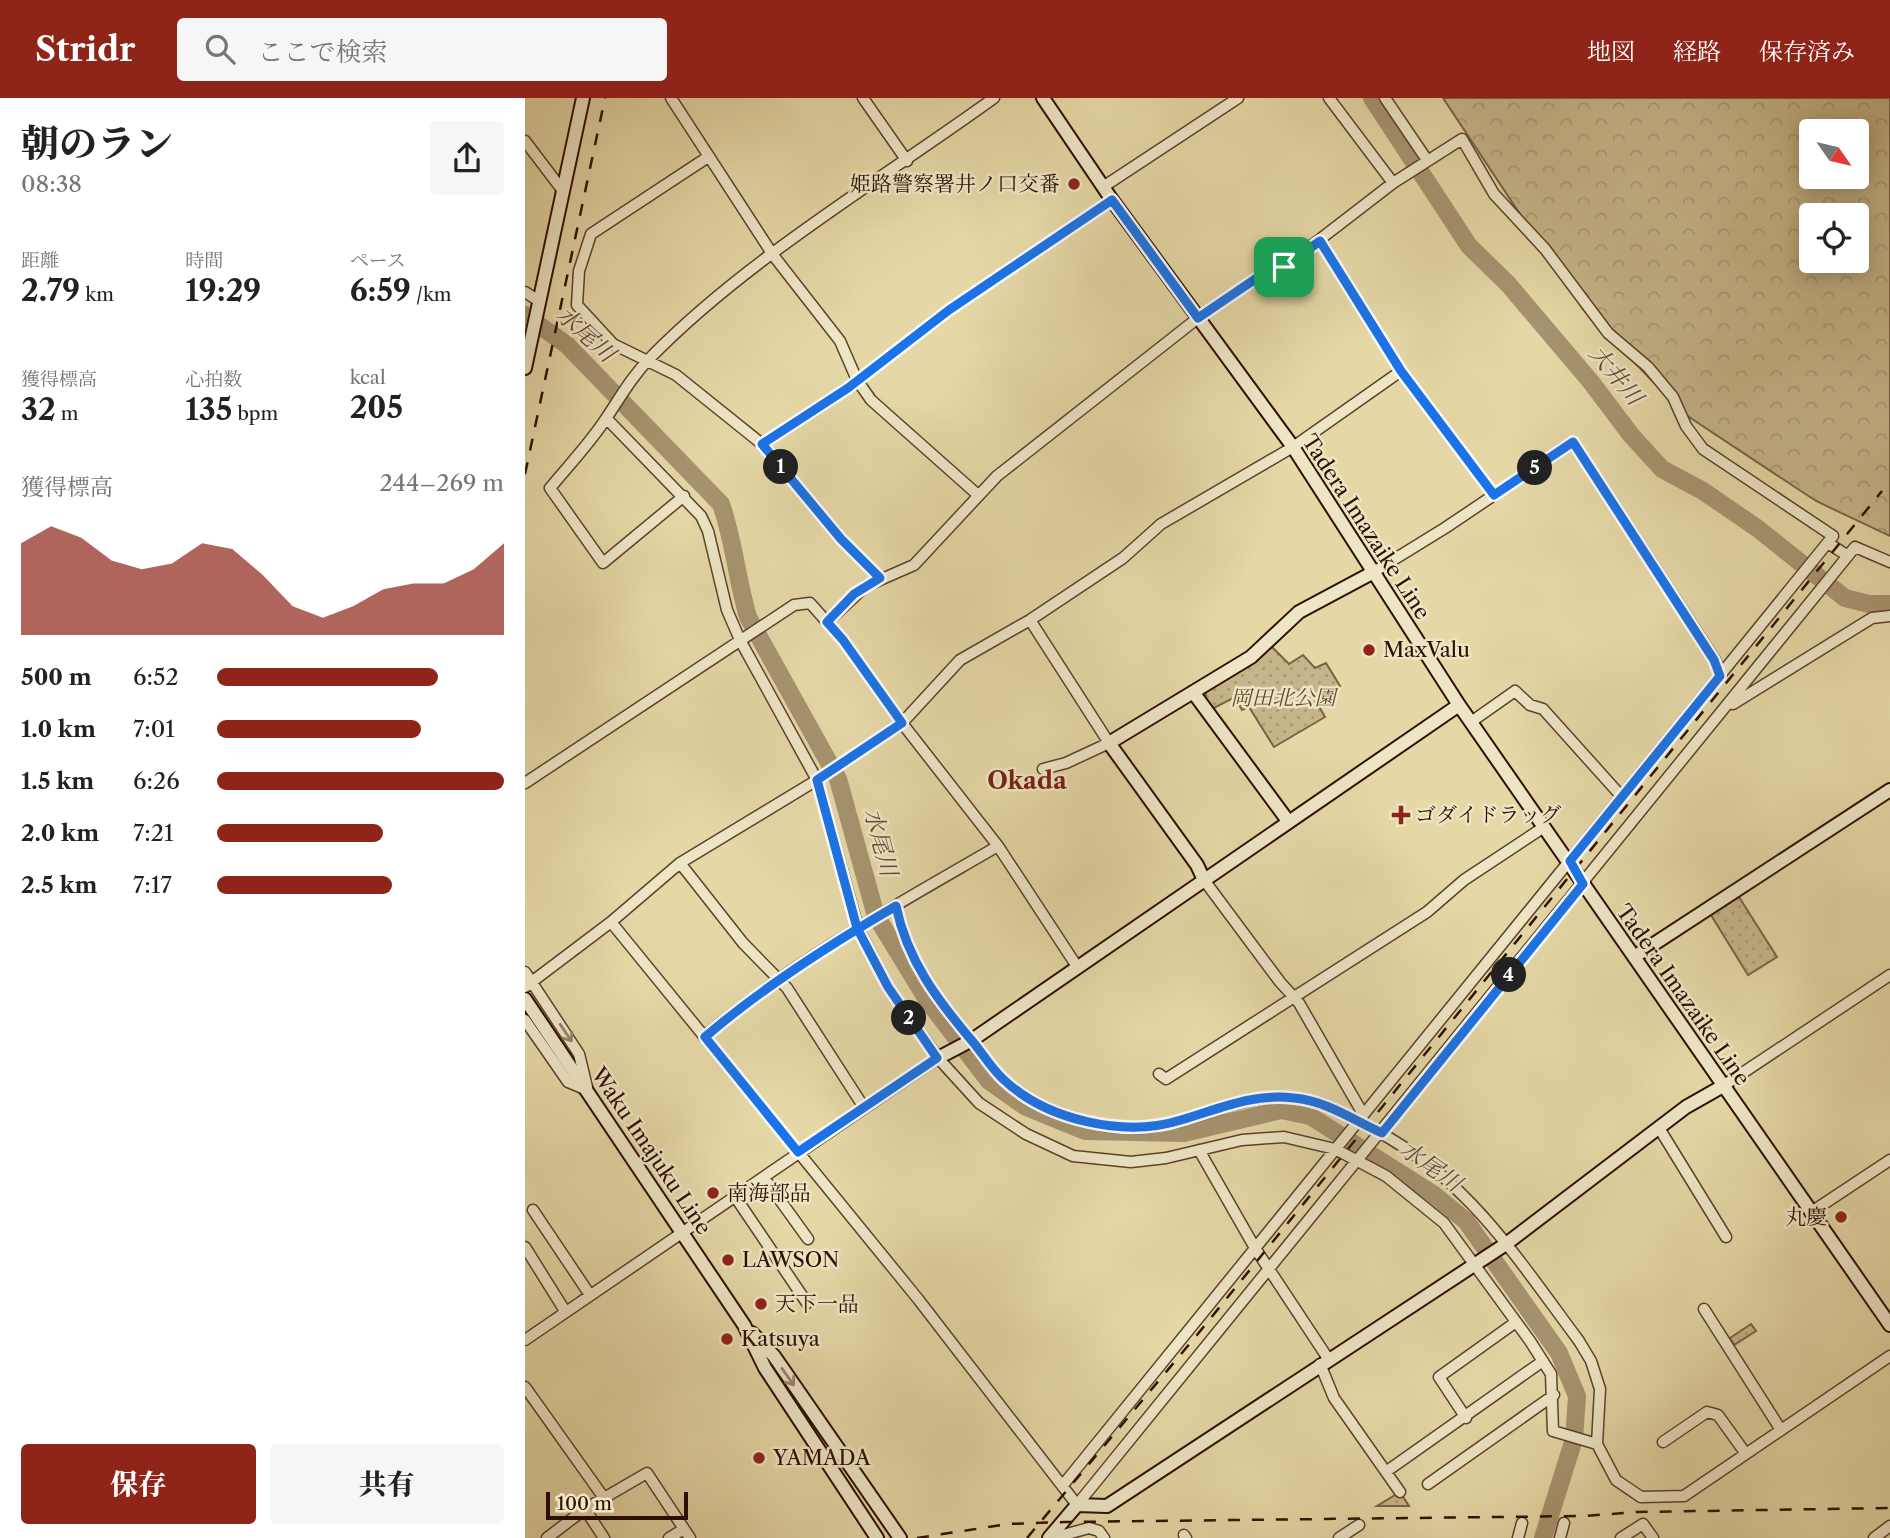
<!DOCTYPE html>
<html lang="ja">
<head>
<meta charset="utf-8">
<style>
  body { margin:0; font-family:"Libre Caslon Text","Noto Serif JP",serif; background:#f6f6f6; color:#222; height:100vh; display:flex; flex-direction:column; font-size:26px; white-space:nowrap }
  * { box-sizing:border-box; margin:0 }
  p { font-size:23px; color:#767676 }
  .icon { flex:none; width:38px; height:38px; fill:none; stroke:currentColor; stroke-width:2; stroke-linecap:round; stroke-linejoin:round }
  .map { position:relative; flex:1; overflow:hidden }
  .side { display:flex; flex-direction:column; background:#fff; width:525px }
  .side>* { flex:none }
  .needle { width:46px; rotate:124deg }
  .tools { position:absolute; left:1274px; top:21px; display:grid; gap:14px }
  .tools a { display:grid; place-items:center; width:70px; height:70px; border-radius:7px; background:#fff; box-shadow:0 4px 18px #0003; font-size:35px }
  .scale { position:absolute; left:21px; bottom:18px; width:142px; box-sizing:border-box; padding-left:7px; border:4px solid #2d0f03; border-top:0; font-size:19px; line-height:24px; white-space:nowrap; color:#2d0f03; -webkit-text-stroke:5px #eee5c5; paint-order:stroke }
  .pin { position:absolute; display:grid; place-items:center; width:60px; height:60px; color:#fff; margin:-30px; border-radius:14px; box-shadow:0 4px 10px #0006 }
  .km { position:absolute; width:35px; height:35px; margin:-18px; border-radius:50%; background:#222; color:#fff; font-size:19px; line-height:35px; text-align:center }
  .round { display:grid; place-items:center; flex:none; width:74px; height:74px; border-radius:7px; background:#f6f6f6 }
  .overview { display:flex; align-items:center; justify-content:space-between; height:119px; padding:0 21px }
  h1 { font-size:38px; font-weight:800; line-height:52px }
  .metrics { display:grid; grid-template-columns:repeat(3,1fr); gap:10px; height:119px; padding:7px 21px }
  .metrics div { display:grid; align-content:center }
  .metrics b { font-size:30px; font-weight:800 }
  .metrics small { font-size:19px; font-weight:400 }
  .metrics p { font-size:19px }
  .chart { height:196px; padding:14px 21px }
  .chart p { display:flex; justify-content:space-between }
  .chart svg { width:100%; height:126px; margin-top:7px; fill:#8f2418; opacity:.7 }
  .primary-button { display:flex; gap:14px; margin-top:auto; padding:14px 21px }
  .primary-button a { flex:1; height:80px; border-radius:7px; background:#8f2418; color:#fff; font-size:28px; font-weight:800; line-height:80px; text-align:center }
  .primary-button a+a { background:#f6f6f6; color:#222 }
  ul { padding:0 21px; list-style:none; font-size:23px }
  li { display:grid; grid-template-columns:112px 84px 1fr; align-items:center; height:52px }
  li i { height:18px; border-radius:9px; background:#8f2418 }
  header { display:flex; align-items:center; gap:42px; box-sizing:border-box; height:98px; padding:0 35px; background:#8f2418; color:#fff }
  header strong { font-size:33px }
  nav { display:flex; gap:38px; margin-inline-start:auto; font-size:24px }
  .search { width:490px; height:63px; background:#f6f6f6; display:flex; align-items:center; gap:18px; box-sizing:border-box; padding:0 24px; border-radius:7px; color:#767676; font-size:26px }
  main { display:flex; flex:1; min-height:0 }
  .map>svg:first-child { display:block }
  .forest { fill:url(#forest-crowns); stroke:#7a6246; stroke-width:2; fill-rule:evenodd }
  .park { fill:url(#park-dots); stroke:#7a6246; stroke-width:2 }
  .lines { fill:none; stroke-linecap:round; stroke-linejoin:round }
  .river { stroke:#a6936f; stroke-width:18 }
  .street-casing { stroke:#5b412c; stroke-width:13 }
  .secondary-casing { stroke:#2d0f03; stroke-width:16 }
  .street { stroke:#eee5c5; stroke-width:10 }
  .secondary { stroke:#eee5c5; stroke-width:12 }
  .rail { stroke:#2d0f03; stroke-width:2.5; stroke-dasharray:12 12; stroke-linecap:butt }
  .oneway { stroke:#97856e }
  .route-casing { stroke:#fff; stroke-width:14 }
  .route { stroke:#1a73e8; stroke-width:9 }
  .poi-dot { fill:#8f2418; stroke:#eee5c5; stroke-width:2.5 }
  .labels { text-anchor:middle; stroke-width:5; stroke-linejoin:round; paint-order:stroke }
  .poi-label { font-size:21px; fill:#2d0f03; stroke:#eee5c5; text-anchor:start }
  .street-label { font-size:21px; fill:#2d0f03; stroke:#eee5c5 }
  .park-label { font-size:21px; font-style:italic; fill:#634932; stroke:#eee5c5 }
  .water-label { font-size:23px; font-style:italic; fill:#634a34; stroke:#eee5c5 }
  .quarter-label { font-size:24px; font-weight:bold; fill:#7a1f14; stroke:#eee5c5 }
</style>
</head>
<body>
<header>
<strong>Stridr</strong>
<div class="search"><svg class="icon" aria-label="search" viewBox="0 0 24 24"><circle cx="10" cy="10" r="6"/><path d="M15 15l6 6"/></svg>ここで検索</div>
<nav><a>地図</a><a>経路</a><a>保存済み</a></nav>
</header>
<main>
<section class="side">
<div class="overview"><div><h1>朝のラン</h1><p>08:38</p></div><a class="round"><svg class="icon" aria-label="share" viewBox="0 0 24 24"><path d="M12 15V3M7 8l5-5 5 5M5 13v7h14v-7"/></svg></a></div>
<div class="metrics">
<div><p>距離</p><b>2.79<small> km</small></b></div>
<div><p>時間</p><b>19:29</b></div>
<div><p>ペース</p><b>6:59<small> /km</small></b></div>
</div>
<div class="metrics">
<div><p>獲得標高</p><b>32<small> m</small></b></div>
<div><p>心拍数</p><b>135<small> bpm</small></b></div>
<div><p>kcal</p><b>205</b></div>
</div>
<div class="chart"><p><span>獲得標高</span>244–269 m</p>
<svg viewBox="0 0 160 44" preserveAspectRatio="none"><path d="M0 44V12L10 6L20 10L30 18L40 21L50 19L60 12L70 14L80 23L90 34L100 38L110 34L120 28L130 26L140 26L150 21L160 12V44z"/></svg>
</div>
<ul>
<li><b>500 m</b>6:52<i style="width:77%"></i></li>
<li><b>1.0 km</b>7:01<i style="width:71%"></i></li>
<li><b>1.5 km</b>6:26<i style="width:100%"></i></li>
<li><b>2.0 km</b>7:21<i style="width:58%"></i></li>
<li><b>2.5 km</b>7:17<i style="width:61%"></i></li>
</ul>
<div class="primary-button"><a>保存</a><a>共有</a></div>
</section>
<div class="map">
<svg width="1365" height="1440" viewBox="0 0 1365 1440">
  <defs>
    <pattern id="forest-crowns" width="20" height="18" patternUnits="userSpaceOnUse" patternTransform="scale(1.75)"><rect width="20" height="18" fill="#c6b58a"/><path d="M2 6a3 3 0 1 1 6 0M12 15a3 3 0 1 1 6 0" fill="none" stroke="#aa9a75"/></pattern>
    <pattern id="park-dots" width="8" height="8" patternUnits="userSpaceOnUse" patternTransform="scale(1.75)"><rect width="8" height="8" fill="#c6b58a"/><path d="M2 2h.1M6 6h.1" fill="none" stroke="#aa9a75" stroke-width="1.8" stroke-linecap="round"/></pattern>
  </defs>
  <rect width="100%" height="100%" fill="#e5d7a6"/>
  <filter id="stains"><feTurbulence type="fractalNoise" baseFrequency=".00286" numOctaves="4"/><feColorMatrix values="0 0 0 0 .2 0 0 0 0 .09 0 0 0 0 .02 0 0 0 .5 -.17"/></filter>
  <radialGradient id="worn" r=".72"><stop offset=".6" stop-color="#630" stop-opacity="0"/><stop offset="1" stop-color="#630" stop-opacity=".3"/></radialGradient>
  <!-- forest -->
  <path class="forest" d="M918,0H1365V438L1291,403L1158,315L1058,211ZM1286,33H1332V79H1286ZM1286,117H1332V163H1286Z"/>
  <!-- park -->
  <path class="park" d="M745,547L764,566L778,557L790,570L801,565L815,588L792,605L800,619L749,649L724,609L717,612L710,599L687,611L680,601L682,589Z
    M1214,799L1252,859L1223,877L1186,817Z
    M1226,1226L1231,1233L1209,1247L1205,1240Z
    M875,1394L884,1408H852Z"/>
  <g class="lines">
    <!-- river -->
    <path class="river" d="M847,0L944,148L983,186L1066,284L1106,337L1137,371L1178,393L1232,430L1320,500L1344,506H1365
      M0,217L42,247L196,406C209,443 212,482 223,519L313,681L351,818L403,903L464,983L501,1009L560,1033L659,1035L756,1012L785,1018L908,1096L941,1123L1034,1255L1052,1298L1049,1341L1018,1440"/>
    <defs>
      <path id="street" d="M146,0L248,157L315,243L332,282L346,302L453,397
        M338,0L382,63
        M804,0L868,85
        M860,0L902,62
        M0,43L38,93
        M183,59L66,136L54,173L52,207L88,246L151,277L237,346L316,441L355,480
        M578,89L713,0
        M795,143L876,273L969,397
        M0,194L14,203
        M82,321L176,418L183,433L202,512L215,542L292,682L333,830L363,889L413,960L454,1005L501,1036L548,1058L606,1064L641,1060L717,1042L759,1039L810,1051L861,1078L919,1125L1005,1243L1026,1276L1028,1333L1072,1346
        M237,346L323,290L424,212L587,102
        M159,398L78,465L25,390C44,367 66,344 82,319C96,298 108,277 126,259C222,161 357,81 469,0
        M1303,445L1323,458
        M847,475L920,430L1048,344L1190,562L1195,578
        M505,522L584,645L541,665L518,671
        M302,524L341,488L389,467L472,378L673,220L745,171L759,169L868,85L937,41L969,96L1020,151L1083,235L1123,269L1148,299L1161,328L1178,351L1308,438L538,1387
        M1208,606L1347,520L1365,518
        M946,624L990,593L1005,607L1018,611L1097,699
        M0,685L269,507L285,505L318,542L377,625L473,748L553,870
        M155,765L218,845L262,890L338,1008
        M679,782L755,884L774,905L838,1016
        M371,808C382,859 410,901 444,940C456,953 464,968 477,980C513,1015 574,1034 624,1029C685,1022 728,985 794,1005C809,1010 822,1018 836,1025C938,1073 989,1156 1054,1243L1066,1263L1075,1291L1072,1346L1091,1382L1116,1399L1159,1398L1365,1258
        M86,824L393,1201L552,1407L1330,449L1365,464
        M0,874L54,956L62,989
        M0,889L86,824L155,765L292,682L377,625L435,562L505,522L598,460L636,426L768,349L876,273
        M0,922L43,984L62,992
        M179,939C268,863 373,806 473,748
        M634,976L641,981L902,814L939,782L1019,729
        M1198,988L1365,877
        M1134,1030L1201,1139
        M674,1052L730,1150L804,1262
        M239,1080L283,1141
        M211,1100L282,1205
        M8,1112L65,1197
        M1285,1115L1365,1062
        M0,1149L40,1213
        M1179,1211L1256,1332
        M0,1242L413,960
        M795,1266L809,1300L875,1394
        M0,1289L79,1400
        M941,1320L914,1279L991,1224
        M1138,1344L1182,1314L1193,1317L1221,1356
        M862,1373L1018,1263
        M903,1386L1029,1297
        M60,1411L79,1440
        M659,1437L661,1440
        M22,1440L60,1411L122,1375L165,1440
        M144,1440L159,1431
        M527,1440L564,1430L574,1433L579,1440
        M814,1440L834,1427
        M993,1440L997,1425
        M1035,1440L1039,1425
        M1096,1440L1118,1426L1128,1440
        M1349,1440L1365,1428"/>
      <path id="secondary" d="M518,0L587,102L768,349L934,607L1365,1227
        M0,270L58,0
        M668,594L763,723
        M679,782L672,767L584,645L726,559L774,514L847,475
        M1109,859L1365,692
        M0,901L219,1227L240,1270L352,1440
        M413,960L447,942L934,607
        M227,1235L249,1258L375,1440
        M524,1440L552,1407L582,1408L981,1146L1161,1009L1198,988"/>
    </defs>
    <!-- street casing -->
    <use href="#street" class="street-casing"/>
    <!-- secondary casing -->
    <use href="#secondary" class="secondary-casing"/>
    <!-- street -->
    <use href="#street" class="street"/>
    <!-- secondary -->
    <use href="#secondary" class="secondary"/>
    <!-- rail -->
    <path class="rail" d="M0,376L80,0
      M392,1440L483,1426L539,1424L1059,1418L1112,1414L1365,1410
      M502,1440L672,1237L1357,393"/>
  </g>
  <!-- one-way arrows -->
  <defs><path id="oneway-shaft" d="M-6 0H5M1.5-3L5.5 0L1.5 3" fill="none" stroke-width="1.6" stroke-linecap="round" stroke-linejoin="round" transform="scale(1.75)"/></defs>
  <g class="oneway">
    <use href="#oneway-shaft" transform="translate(41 935) rotate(56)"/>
    <use href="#oneway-shaft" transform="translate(263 1279) rotate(55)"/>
  </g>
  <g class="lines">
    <defs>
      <path id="route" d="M759,169L745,171L673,220L587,102L424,212L323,290L237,346L316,441L355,480L329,496L302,524L318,542L377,625L292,682L332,830L363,889L412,960L273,1054L180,939C238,889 304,847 371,808C382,862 413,903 448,944C458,956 466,970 478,981C521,1022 599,1040 656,1022C694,1011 728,995 769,1000C802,1003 828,1022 857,1035L1058,786L1045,763L1195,578L1189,562L1048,344L969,397L876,273L795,143L759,169"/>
    </defs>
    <!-- route casing -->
    <use href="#route" class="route-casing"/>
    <!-- route -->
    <use href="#route" class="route"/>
  </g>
  <!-- markers -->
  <g class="poi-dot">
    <circle cx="549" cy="86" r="7"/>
    <circle cx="844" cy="552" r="7"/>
    <path d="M872.5 706.5h7v7h7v7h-7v7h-7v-7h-7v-7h7z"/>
    <circle cx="188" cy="1095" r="7"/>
    <circle cx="1316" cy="1119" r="7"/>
    <circle cx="203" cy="1162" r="7"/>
    <circle cx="236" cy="1206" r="7"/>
    <circle cx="202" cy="1241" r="7"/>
    <circle cx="234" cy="1360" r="7"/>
  </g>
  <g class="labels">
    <!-- poi labels -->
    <g class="poi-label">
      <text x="535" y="93" text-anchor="end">姫路警察署井ノ口交番</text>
      <text x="858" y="559">MaxValu</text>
      <text x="890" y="724">ゴダイドラッグ</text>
      <text x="202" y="1102">南海部品</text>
      <text x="1302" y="1126" text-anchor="end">丸慶</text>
      <text x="217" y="1169">LAWSON</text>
      <text x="250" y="1213">天下一品</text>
      <text x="216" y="1248">Katsuya</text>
      <text x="248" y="1367">YAMADA</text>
    </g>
    <!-- street labels -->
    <g class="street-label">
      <text transform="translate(841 429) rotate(57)" y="7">Tadera Imazaike Line</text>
      <text transform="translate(1158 897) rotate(55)" y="7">Tadera Imazaike Line</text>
      <text transform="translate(126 1053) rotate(56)" y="7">Waku Imajuku Line</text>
    </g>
    <!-- park labels -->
    <g class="park-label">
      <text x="758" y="607">岡田北公園</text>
    </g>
    <!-- water labels -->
    <g class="water-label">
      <text transform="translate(61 236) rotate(42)" y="8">水尾川</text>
      <text transform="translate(1091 277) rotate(50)" y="8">大井川</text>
      <text transform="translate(356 744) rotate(75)" y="8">水尾川</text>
      <text transform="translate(906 1068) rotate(35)" y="8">水尾川</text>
    </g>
    <!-- quarter labels -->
    <g class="quarter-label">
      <text x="502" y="691">Okada</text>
    </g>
  </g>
  <rect width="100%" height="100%" filter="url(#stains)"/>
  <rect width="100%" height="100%" fill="url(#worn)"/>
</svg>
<div class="tools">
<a><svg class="needle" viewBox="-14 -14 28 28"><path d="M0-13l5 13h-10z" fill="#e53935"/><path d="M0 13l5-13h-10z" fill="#767676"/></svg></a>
<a><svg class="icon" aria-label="locate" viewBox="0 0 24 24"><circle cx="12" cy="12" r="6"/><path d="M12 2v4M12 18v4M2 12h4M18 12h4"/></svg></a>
</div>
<div class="scale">100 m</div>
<div class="pin" style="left:759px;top:169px;background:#1e9e55"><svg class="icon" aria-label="arrive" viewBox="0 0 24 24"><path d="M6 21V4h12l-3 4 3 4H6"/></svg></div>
<b class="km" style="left:256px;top:369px">1</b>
<b class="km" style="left:384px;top:920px">2</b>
<b class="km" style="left:984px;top:877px">4</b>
<b class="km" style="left:1010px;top:370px">5</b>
</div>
</main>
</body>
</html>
